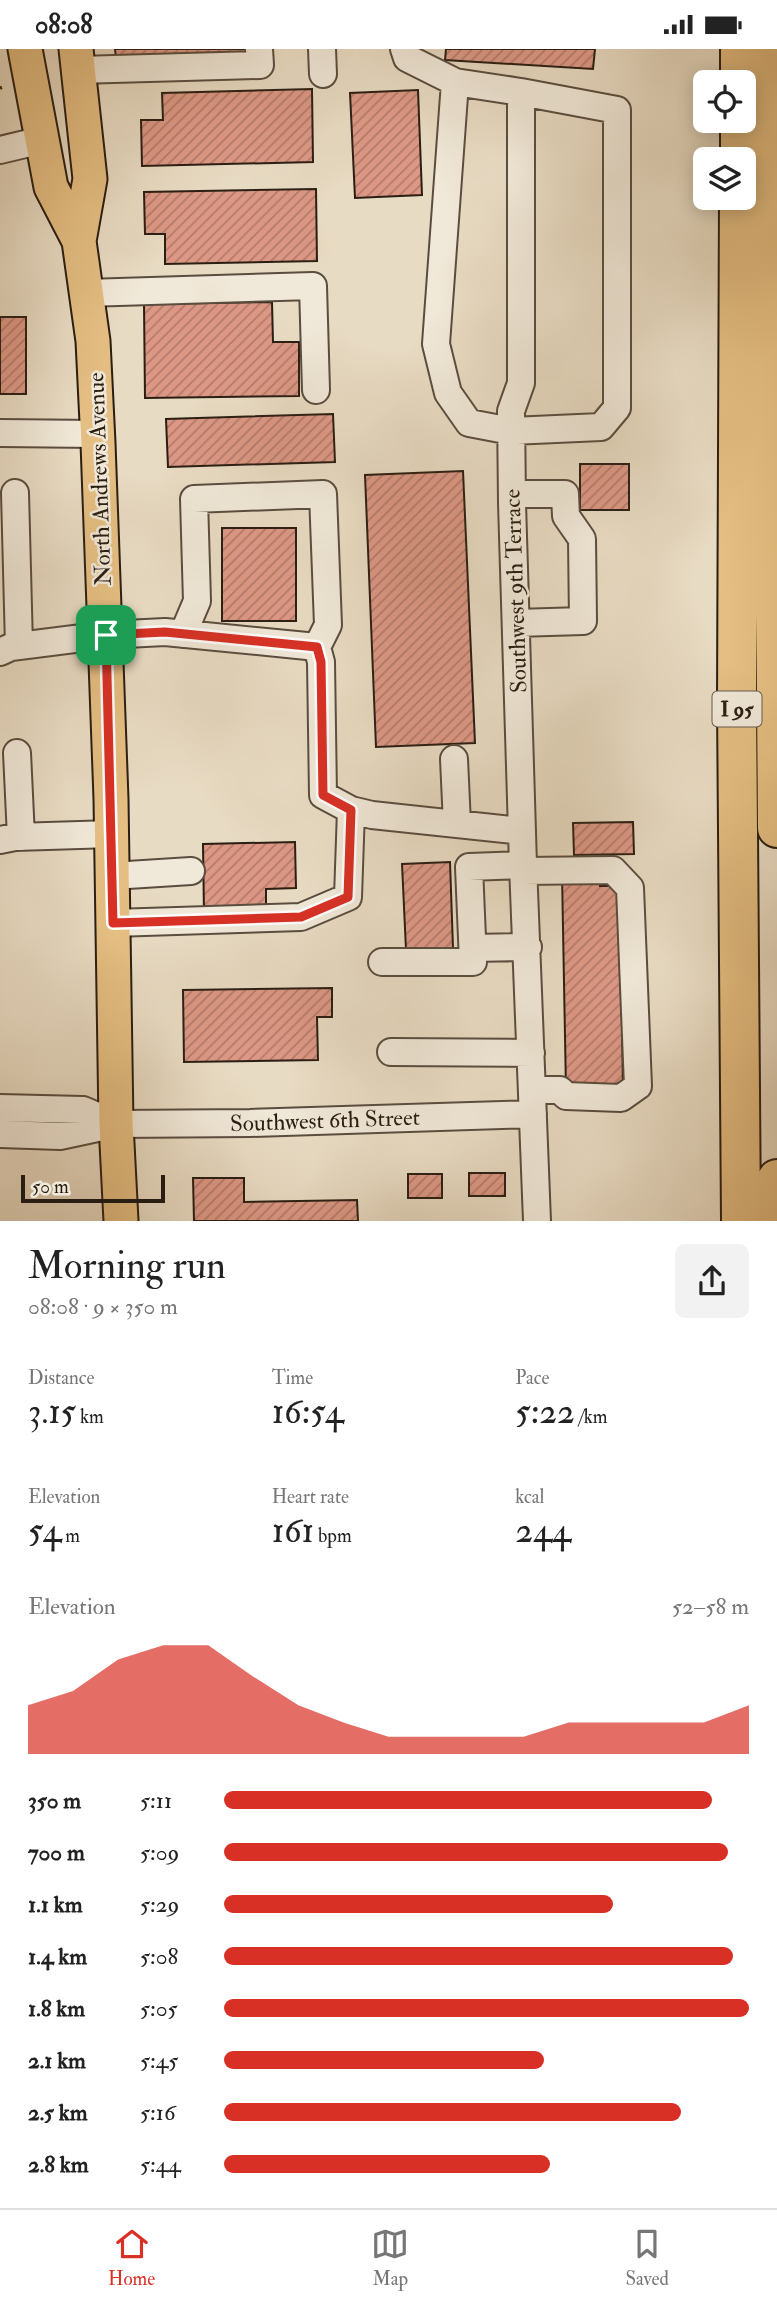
<!DOCTYPE html>
<html lang="en">
<head>
<meta charset="utf-8">
<style>
  body { margin:0; font-family:"IM FELL Double Pica",serif; background:#f2f2f2; color:#222; height:100vh; display:flex; flex-direction:column; font-size:26px; white-space:nowrap }
  * { box-sizing:border-box; margin:0 }
  p { font-size:23px; color:#767676 }
  .icon { flex:none; width:38px; height:38px; fill:none; stroke:currentColor; stroke-width:2; stroke-linecap:round; stroke-linejoin:round }
  .map { position:relative; height:1172px; overflow:hidden }
  .side { display:flex; flex-direction:column; background:#fff; flex:1 }
  .side>* { flex:none }
  .fabs { position:absolute; left:693px; top:21px; display:grid; gap:14px }
  .fabs a { display:grid; place-items:center; width:63px; height:63px; border-radius:10px; background:#fff; box-shadow:0 4px 18px #0003; font-size:35px }
  .scale { position:absolute; left:21px; bottom:18px; width:144px; box-sizing:border-box; padding-left:7px; border:4px solid #2a1e13; border-top:0; font-size:19px; line-height:24px; white-space:nowrap; color:#2a1e13; -webkit-text-stroke:5px #f0e8d8; paint-order:stroke }
  .pin { position:absolute; display:grid; place-items:center; width:60px; height:60px; color:#fff; margin:-30px; border-radius:14px; box-shadow:0 4px 10px #0006 }
  .round { display:grid; place-items:center; flex:none; width:74px; height:74px; border-radius:10px; background:#f2f2f2 }
  .summary { display:flex; align-items:center; justify-content:space-between; height:119px; padding:0 28px }
  h1 { font-size:38px; font-weight:600; line-height:52px }
  .figures { display:grid; grid-template-columns:repeat(3,1fr); gap:10px; height:119px; padding:7px 28px }
  .figures div { display:grid; align-content:center }
  .figures b { font-size:35px; font-weight:600 }
  .figures small { font-size:19px; font-weight:400 }
  .figures p { font-size:19px }
  .chart { height:196px; padding:14px 28px }
  .chart p { display:flex; justify-content:space-between }
  .chart svg { width:100%; height:126px; margin-top:7px; fill:#d93025; opacity:.7 }
  ul { padding:0 28px; list-style:none; font-size:23px }
  li { display:grid; grid-template-columns:112px 84px 1fr; align-items:center; height:52px }
  li i { height:18px; border-radius:9px; background:#d93025 }
  .status { display:flex; justify-content:space-between; align-items:center; height:49px; padding:0 35px; background:#fff; direction:ltr }
  .status svg { height:19px; fill:currentColor }
  .tabs { display:flex; justify-content:space-around; align-items:center; height:98px; border-top:2px solid #e0e0e0; background:#fff; font-size:19px; color:#767676 }
  .tabs a { display:grid; justify-items:center; gap:4px }
  .tabs .on { color:#d93025 }
  .map>svg:first-child { display:block }
  .building { fill:url(#building-hatch); stroke:#2a1e13; stroke-width:2 }
  .lines { fill:none; stroke-linecap:round; stroke-linejoin:round }
  .minor-casing { stroke:#5a4d3f; stroke-width:30 }
  .major-casing { stroke:#2a1e13; stroke-width:37 }
  .highway-casing { stroke:#2a1e13; stroke-width:42 }
  .path { stroke:#2a1e13; stroke-width:3.5; stroke-dasharray:2 3.5; stroke-linecap:butt }
  .minor { stroke:#f0e8d8; stroke-width:26 }
  .major { stroke:#e4be82; stroke-width:33 }
  .highway { stroke:#e4be82; stroke-width:38 }
  .route-casing { stroke:#fff; stroke-width:14 }
  .route { stroke:#d93025; stroke-width:9 }
  .labels { text-anchor:middle; stroke-width:5; stroke-linejoin:round; paint-order:stroke }
  .shield { fill:#f0e8d8; stroke:#655b4e; stroke-width:2 }
  .shield-label { font-size:21px; font-weight:bold; fill:#2a1e13 }
  .street-label { font-size:23px; fill:#2a1e13; stroke:#f0e8d8 }
</style>
</head>
<body>
<div class="status"><b>08:08</b><svg viewBox="0 0 49 12"><path d="M0 12V9h3v3zM5 12V6h3v6zM10 12V3h3v9zM15 12V0h3v12zM26 1h20v11H26zM47 4h2v5h-2z"/></svg></div>
<div class="map">
<svg width="777" height="1172" viewBox="0 0 777 1172">
  <defs>
    <pattern id="building-hatch" width="6" height="6" patternUnits="userSpaceOnUse" patternTransform="scale(1.75)"><rect width="6" height="6" fill="#dd9885"/><path d="M-1 1l2-2M0 6l6-6M5 7l2-2" fill="none" stroke="#b37b6c"/></pattern>
  </defs>
  <rect width="100%" height="100%" fill="#e8dbc3"/>
  <filter id="stains"><feTurbulence type="fractalNoise" baseFrequency=".00286" numOctaves="4"/><feColorMatrix values="0 0 0 0 .2 0 0 0 0 .09 0 0 0 0 .02 0 0 0 .5 -.17"/></filter>
  <radialGradient id="worn" r=".72"><stop offset=".6" stop-color="#630" stop-opacity="0"/><stop offset="1" stop-color="#630" stop-opacity=".3"/></radialGradient>
  <!-- building -->
  <path class="building" d="M115,0H249V6L116,10Z
    M446,0H595L593,20L445,11Z
    M312,40L313,113L142,117L141,71H163L162,44Z
    M418,41L422,146L355,149L350,44Z
    M316,140L317,212L165,215V185H145L144,143Z
    M272,253L273,293H299V347L145,349L144,255Z
    M0,268H26V345H0Z
    M333,365L335,413L168,418L166,370Z
    M580,415H629V461H580Z
    M463,422L475,694L376,698L365,426Z
    M222,479H296V572H222Z
    M633,773L634,805L574,806L573,774Z
    M295,793L296,839L266,840V863L204,865L203,795Z
    M450,813L453,899L406,901L402,815Z
    M600,824V837H620L623,1040L566,1041L562,825Z
    M332,939V968H317L318,1011L184,1013L183,941Z
    M469,1124H505V1147H469Z
    M408,1125H442V1149H408Z
    M193,1129H244V1153L357,1151L358,1172H194Z"/>
  <g class="lines">
    <defs>
      <path id="minor" d="M322,0L323,25
        M404,0L407,9L455,33L521,43V334L511,362L512,454L523,816L537,1172
        M78,21L260,16L259,0
        M455,33L436,295L448,344L469,374L511,382L601,378L617,359V61L521,43
        M0,101L42,91
        M86,244L313,237L316,341
        M0,384L97,385
        M15,444L19,597
        M512,445H565L566,467L582,490L583,572L516,574
        M183,585L197,552L194,450L323,445L328,576L317,598
        M0,603L11,598L106,586L165,583L317,598L321,613L323,746L351,761L372,766L522,782
        M17,704L21,788
        M454,710L457,775
        M0,791L15,788L112,785
        M523,822L613,821L630,839L638,1037L621,1049L566,1047L560,1041H533
        M112,827L191,822
        M113,874L301,868L348,848L351,761
        M473,899L528,898
        M382,913H473L469,818L523,816
        M391,1003L531,1004
        M0,1059L83,1061L116,1075
        M0,1085L60,1087L116,1075L250,1074L533,1065"/>
      <path id="major" d="M25,0L51,138L79,192
        M76,0L90,130L79,192L93,292L98,394L111,750L116,1075L121,1172"/>
      <path id="highway" d="M771,0L777,779
        M740,33V0
        M740,110V72
        M739,149L737,653L741,1172
        M772,1172L777,1130"/>
    </defs>
    <!-- minor casing -->
    <use href="#minor" class="minor-casing"/>
    <!-- major casing -->
    <use href="#major" class="major-casing"/>
    <!-- highway casing -->
    <use href="#highway" class="highway-casing"/>
    <!-- path -->
    <path class="path" d="M0,39L3,38"/>
    <!-- minor -->
    <use href="#minor" class="minor"/>
    <!-- major -->
    <use href="#major" class="major"/>
    <!-- highway -->
    <use href="#highway" class="highway"/>
  </g>
  <g class="lines">
    <defs>
      <path id="route" d="M165,583L317,598L321,613L323,746L351,761L348,848L301,868L113,874L106,586Z"/>
    </defs>
    <!-- route casing -->
    <use href="#route" class="route-casing"/>
    <!-- route -->
    <use href="#route" class="route"/>
  </g>
  <g class="labels">
    <!-- shield labels -->
    <rect class="shield" x="712.5" y="642.5" width="49" height="35" rx="5"/>
    <g class="shield-label">
      <text x="737" y="667">I 95</text>
    </g>
    <!-- street labels -->
    <g class="street-label">
      <text transform="translate(99 430) rotate(-92)" y="8">North Andrews Avenue</text>
      <text transform="translate(515 542) rotate(-92)" y="8">Southwest 9th Terrace</text>
      <text transform="translate(325 1071) rotate(-2)" y="8">Southwest 6th Street</text>
    </g>
  </g>
  <rect width="100%" height="100%" filter="url(#stains)"/>
  <rect width="100%" height="100%" fill="url(#worn)"/>
</svg>
<div class="fabs">
<a><svg class="icon" aria-label="locate" viewBox="0 0 24 24"><circle cx="12" cy="12" r="6"/><path d="M12 2v4M12 18v4M2 12h4M18 12h4"/></svg></a>
<a><svg class="icon" aria-label="layers" viewBox="0 0 24 24"><path d="M12 4l9 5-9 5-9-5zM3 14l9 5 9-5"/></svg></a>
</div>
<div class="scale">50 m</div>
<div class="pin" style="left:106px;top:586px;background:#1e9e55"><svg class="icon" aria-label="arrive" viewBox="0 0 24 24"><path d="M6 21V4h12l-3 4 3 4H6"/></svg></div>
</div>
<section class="side">
<div class="summary"><div><h1>Morning run</h1><p>08:08 · 9 × 350 m</p></div><a class="round"><svg class="icon" aria-label="share" viewBox="0 0 24 24"><path d="M12 15V3M7 8l5-5 5 5M5 13v7h14v-7"/></svg></a></div>
<div class="figures">
<div><p>Distance</p><b>3.15<small> km</small></b></div>
<div><p>Time</p><b>16:54</b></div>
<div><p>Pace</p><b>5:22<small> /km</small></b></div>
</div>
<div class="figures">
<div><p>Elevation</p><b>54<small> m</small></b></div>
<div><p>Heart rate</p><b>161<small> bpm</small></b></div>
<div><p>kcal</p><b>244</b></div>
</div>
<div class="chart"><p><span>Elevation</span>52–58 m</p>
<svg viewBox="0 0 160 44" preserveAspectRatio="none"><path d="M0 44V27L10 22L20 11L30 6L40 6L50 17L60 27L70 33L80 38L90 38L100 38L110 38L120 33L130 33L140 33L150 33L160 27V44z"/></svg>
</div>
<ul>
<li><b>350 m</b>5:11<i style="width:93%"></i></li>
<li><b>700 m</b>5:09<i style="width:96%"></i></li>
<li><b>1.1 km</b>5:29<i style="width:74%"></i></li>
<li><b>1.4 km</b>5:08<i style="width:97%"></i></li>
<li><b>1.8 km</b>5:05<i style="width:100%"></i></li>
<li><b>2.1 km</b>5:45<i style="width:61%"></i></li>
<li><b>2.5 km</b>5:16<i style="width:87%"></i></li>
<li><b>2.8 km</b>5:44<i style="width:62%"></i></li>
</ul>
</section>
<nav class="tabs">
<a class="on"><svg class="icon" aria-label="home" viewBox="0 0 24 24"><path d="M3 11l9-7 9 7M6 9v11h12V9"/></svg>Home</a>
<a><svg class="icon" aria-label="map" viewBox="0 0 24 24"><path d="M3 6l6-2 6 2 6-2v14l-6 2-6-2-6 2zM9 4v14M15 6v14"/></svg>Map</a>
<a><svg class="icon" aria-label="saved" viewBox="0 0 24 24"><path d="M7 4h10v16l-5-4-5 4z"/></svg>Saved</a>
</nav>
</body>
</html>
